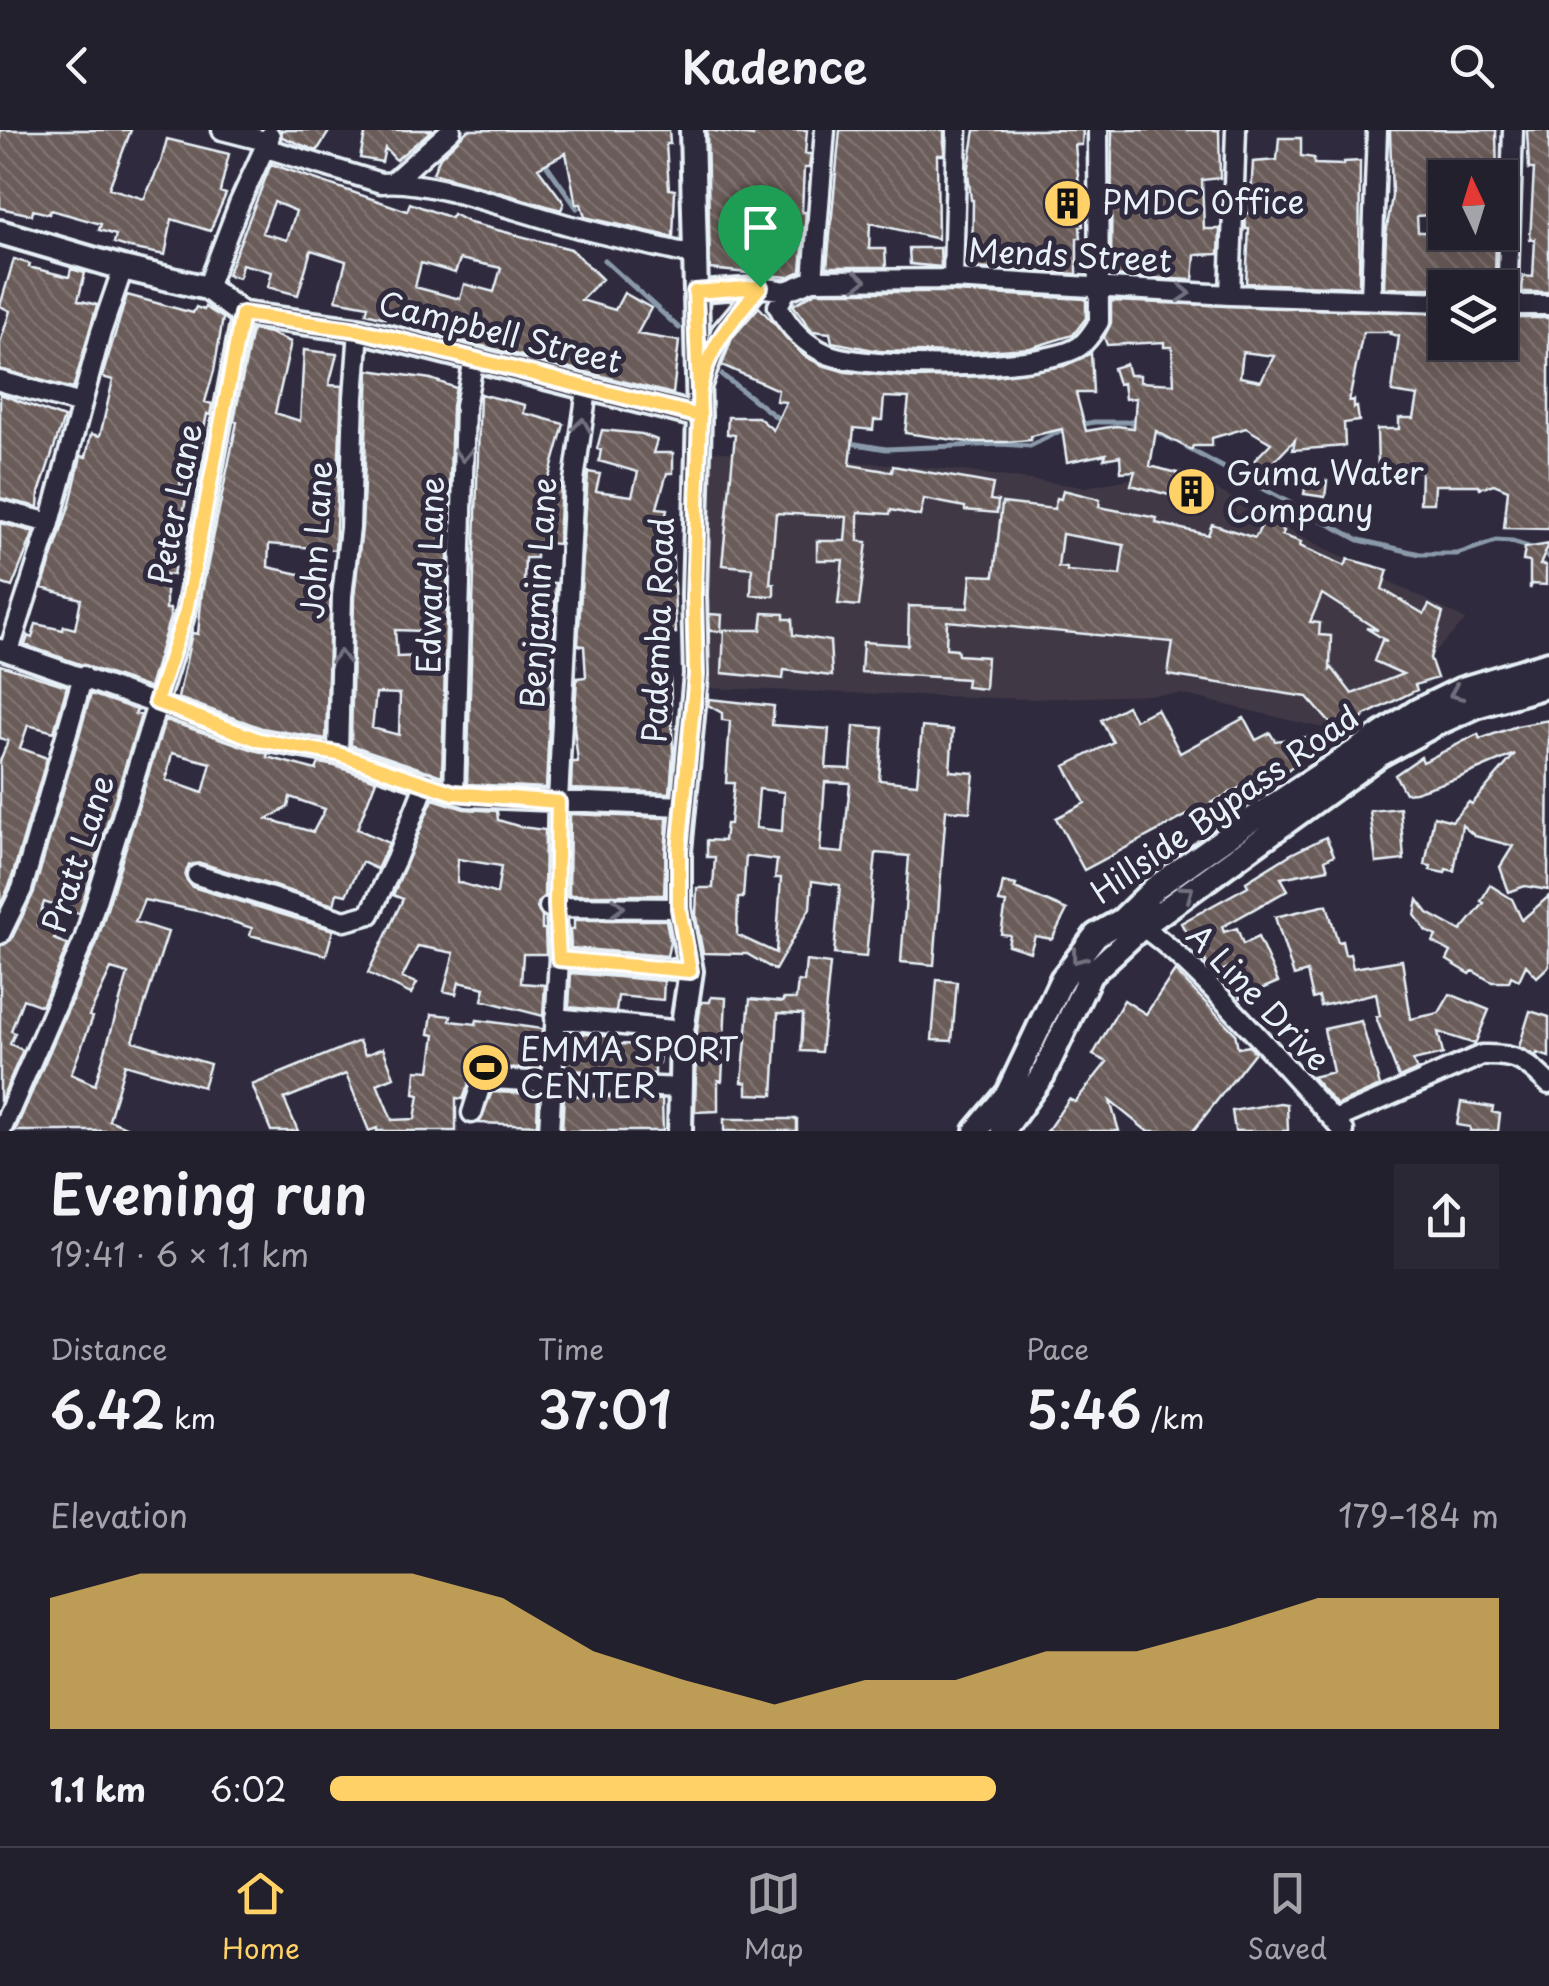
<!DOCTYPE html>
<html lang="en">
<head>
<meta charset="utf-8">
<style>
  body { margin:0; font-family:"Playpen Sans",sans-serif; background:#2b2836; color:#f1f3f6; height:100vh; display:flex; flex-direction:column; font-size:38px; white-space:nowrap }
  * { box-sizing:border-box; margin:0 }
  p { font-size:32px; color:#a3a3aa }
  .icon { flex:none; width:55px; height:55px; fill:none; stroke:currentColor; stroke-width:2; stroke-linecap:round; stroke-linejoin:round }
  .map { position:relative; height:1001px; overflow:hidden }
  .drawer { display:flex; flex-direction:column; background:#23202e; flex:1 }
  .drawer>* { flex:none }
  .needle { width:65px; rotate:356deg }
  .fabs { position:absolute; left:1428px; top:30px; display:grid; gap:20px }
  .fabs a { display:grid; place-items:center; width:90px; height:90px; border-radius:0px; background:#23202e; box-shadow:0 5px 25px #0003,0 0 0 2px #403e4a; font-size:50px }
  .pin { position:absolute; display:grid; place-items:center; width:85px; height:85px; color:#fff; margin:-102px -42px; border-radius:50% 50% 50% 0; rotate:-45deg; box-shadow:0 0 10px #0007 }
  .pin .icon { rotate:45deg }
  .round { display:grid; place-items:center; flex:none; width:105px; height:105px; border-radius:0px; background:#2b2836 }
  .overview { display:flex; align-items:center; justify-content:space-between; height:170px; padding:0 50px }
  h1 { font-size:55px; font-weight:600; line-height:75px }
  .stats { display:grid; grid-template-columns:repeat(3,1fr); gap:15px; height:170px; padding:10px 50px }
  .stats div { display:grid; align-content:center }
  .stats b { font-size:50px; font-weight:600 }
  .stats small { font-size:28px; font-weight:400 }
  .stats p { font-size:28px }
  .chart { height:280px; padding:20px 50px }
  .chart p { display:flex; justify-content:space-between }
  .chart svg { width:100%; height:180px; margin-top:10px; fill:#ffd166; opacity:.7 }
  ul { padding:0 50px; list-style:none; font-size:32px }
  li { display:grid; grid-template-columns:160px 120px 1fr; align-items:center; height:75px }
  li i { height:25px; border-radius:12px; background:#ffd166 }
  header { display:flex; justify-content:space-between; align-items:center; height:130px; padding:0 50px; background:#23202e; font-size:45px; font-weight:600 }
  .dock { display:flex; justify-content:space-around; align-items:center; height:140px; border-top:2px solid #403e4a; background:#23202e; font-size:28px; color:#a3a3aa }
  .dock a { display:grid; justify-items:center; gap:5px }
  .dock .selected { color:#ffd166 }
  .map>svg:first-child { display:block }
  .built { fill:#413945 }
  .lines { fill:none; stroke-linecap:round; stroke-linejoin:round }
  .stream { stroke:#8a9aab; stroke-width:5 }
  .building { fill:url(#building-back-hatch); stroke:#e8f1f8; stroke-width:2.5; fill-rule:evenodd }
  .minor-casing { stroke:#e8f1f8; stroke-width:25 }
  .secondary-casing { stroke:#e8f1f8; stroke-width:30 }
  .minor { stroke:#2f2a3d; stroke-width:18 }
  .secondary { stroke:#2f2a3d; stroke-width:22 }
  .oneway { stroke:#70707e }
  .route-casing { stroke:#fff; stroke-width:20 }
  .route { stroke:#ffd166; stroke-width:12 }
  .labels { text-anchor:middle; stroke-width:10; stroke-linejoin:round; paint-order:stroke }
  .poi-label { font-size:32px; fill:#e8f1f8; stroke:#2f2a3d; text-anchor:start }
  .street-label { font-size:32px; fill:#e8f1f8; stroke:#2f2a3d }
</style>
</head>
<body>
<header><svg class="icon" aria-label="back" viewBox="0 0 24 24"><path d="M15 5l-7 7 7 7"/></svg>Kadence<svg class="icon" aria-label="search" viewBox="0 0 24 24"><circle cx="10" cy="10" r="6"/><path d="M15 15l6 6"/></svg></header>
<div class="map">
<svg width="1549" height="1001" viewBox="0 0 1549 1001">
  <defs>
    <pattern id="building-back-hatch" width="6" height="6" patternUnits="userSpaceOnUse" patternTransform="scale(2.5)"><rect width="6" height="6" fill="#6a5b58"/><path d="M-1 5l2 2M0 0l6 6M5-1l2 2" fill="none" stroke="#7f7371"/></pattern>
  </defs>
  <rect width="100%" height="100%" fill="#2f2a3d"/>
  <filter id="ink" filterUnits="userSpaceOnUse"><feTurbulence type="fractalNoise" baseFrequency=".01" numOctaves="2"/><feDisplacementMap in="SourceGraphic" scale="20" xChannelSelector="R" yChannelSelector="G"/><feConvolveMatrix kernelMatrix="1 2 1 2 8 2 1 2 1" color-interpolation-filters="sRGB"/></filter>
  <g filter="url(#ink)">
    <!-- built -->
    <path class="built" d="M712,321L946,339L1085,357L1181,340L1314,413L1466,490L1411,546L1339,602L1181,564L1026,569L706,558Z"/>
    <g class="lines">
      <!-- stream -->
      <path class="stream" d="M544,31L577,78
        M604,130L679,198
        M722,245L784,293
        M1080,295L1094,292H1138
        M1152,299L1173,310
        M850,313L886,319L1002,314L1030,316L1064,299
        M1187,318L1359,410L1420,424H1457L1496,411L1512,412L1535,419L1549,427"/>
    </g>
    <!-- building -->
    <path class="building" d="M0,0H131L109,58L144,69L161,32L167,9L229,24L220,62L226,64L210,101L172,89L165,125L130,118L114,113L116,105L99,100L101,94L51,80L49,84L33,80L32,85L0,78Z
      M281,0H330L317,21L282,7Z
      M366,0H432L396,30L385,18L382,32L360,28Z
      M468,0H669L670,14H666L669,59L675,60L673,107L585,87L581,74H576L566,23L538,38L564,73L561,80L433,43L440,27Z
      M707,0L753,6V0H807L805,24H811L809,38H804L802,82H806L801,141L788,147L710,139Z
      M840,0H944V25H937L938,109L870,93L869,119H885L886,137H827Z
      M975,0H1083L1082,15H1075L1083,96L1080,97L1081,108H1077V144L972,138L973,70H971L968,43Z
      M1112,0H1219L1220,48L1202,50L1204,99H1220L1219,124L1195,125L1193,150L1111,146Z
      M1390,0H1496L1497,48H1445V84L1417,86L1418,102H1496L1495,152H1492V158H1384L1386,104L1392,66Z
      M1527,0H1549V162H1522L1523,146L1533,147L1535,109L1530,110L1534,39H1529Z
      M1279,8H1301V26L1314,28V34L1344,35V32L1360,31L1359,157L1246,153L1249,99H1246L1245,84L1250,83L1253,32L1277,30Z
      M271,34L407,81L410,73L451,88L453,84L470,93L571,119L602,149L581,170L615,180L624,163L651,178L637,204L679,211L673,264L439,205L436,203L438,197L388,182L385,188L366,183L368,176L336,170L346,131L311,120L298,165L268,157L272,142L242,134L239,148L227,145ZM274,72L296,81L287,110L262,103ZM460,129L501,138L494,162L464,154L460,169L415,157L421,133L455,143Z
      M909,118H940L941,137L910,134Z
      M14,129L30,134L29,137L69,147L71,139L85,143L78,170L97,175L73,259L0,239V213L10,181L0,176Z
      M816,162H953L1086,169V188L1073,205L1030,218L955,223L879,221L832,212L830,203L812,201L793,175Z
      M127,165L193,183L196,177L204,180L205,177L223,188L214,241L205,272L212,274L210,285L207,284L201,313L190,310L180,354L188,356L173,445L166,444V479H170V487L149,558L25,515L28,506L32,508L36,494L63,500L64,496L75,499L81,469L42,458L70,374L81,326L86,327L91,304L100,306L113,250L102,247Z
      M1111,171L1445,184V212H1500V188H1549V399L1504,398L1508,360L1494,354L1480,358L1479,355H1435L1434,373H1420L1421,341L1378,340L1377,299H1399V288H1414L1418,266L1392,262L1399,206L1390,204L1391,202H1363L1349,271L1354,270V278L1357,277L1359,291L1344,293L1345,316L1293,320L1295,310L1256,350L1245,340L1271,313L1246,298L1212,308V316H1193L1191,320L1156,301L1150,336L1177,343L1176,349L1209,357L1204,374L1131,355L1135,341L1121,342L1120,326L1104,329L1106,324L1067,332L1062,299L1031,306V310L1005,312H968L905,303L909,268L884,267L882,290H874L873,300L854,298L850,335L892,342L893,336L993,354L990,370L998,371L997,383L965,380V377L924,369L920,386L891,380L890,384L858,382V411L867,412L859,476L838,474L843,430H817V411H845L847,387L776,383L770,454H774V466L751,465L752,438L722,435L735,305L727,304L728,287H758L773,300L786,272L776,271L778,260L722,235L732,208L759,177L804,226L822,235L846,242L915,248L996,246L1064,236L1091,223L1093,263H1076L1086,301L1116,296L1134,298L1136,268L1125,269L1123,253L1118,254L1113,238L1126,234L1129,245H1140V252L1174,254L1172,217H1164V212L1107,215L1104,207L1111,193ZM1243,222L1274,226L1261,251L1240,247Z
      M252,200L270,203L291,212L275,283L300,291L304,220L337,224L329,255L342,256L335,420L269,414L268,437L331,451L326,609L262,598L178,568L192,503L198,504L202,462L237,292L234,291Z
      M369,240L431,249L456,258L452,276L442,646L351,615L354,467L362,398ZM395,500L422,501L421,526L397,527ZM376,563L400,564L399,605L372,598Z
      M0,264L64,288L39,363L38,377L0,368Z
      M480,264L525,275L524,283L564,294L548,351L561,353L558,414L536,412V428H525L524,452L556,453L546,658L467,654Z
      M602,300L642,304L657,310L653,323H673V343H667L657,378L667,379L662,411H672L674,456L676,503L665,504L666,540H663L666,547H670L673,623L670,663L571,659L572,632H578L574,596L577,548L586,547L584,516L578,515L588,342L600,344L596,361L632,366L638,342L599,331L601,320L597,319Z
      M1307,348L1327,351L1325,367L1304,364Z
      M1063,360L1095,368L1100,370L1099,377L1157,388L1156,393L1208,405L1212,394L1255,408L1264,391L1284,401L1282,405L1301,412L1300,416L1345,436L1348,429L1388,440L1382,459L1424,484L1429,475L1443,483L1430,528L1437,548L1415,555L1417,560L1365,585L1359,593L1317,616V620L1285,619L1295,635L1279,645L1275,639L1211,673L1221,687L1208,697L1197,680L1084,740L1056,688L1085,673L1065,636L1113,612L1101,590L1127,576L1135,590L1157,579L1180,623L1244,588L1256,610L1270,603L1275,611L1339,603L1307,567L1168,545L1173,512L947,491L946,518L957,519L958,525L987,527L985,559L966,557L967,549L861,542L863,512L908,515L909,476L968,478L971,445L994,446L1002,373L1054,379L1057,368L1061,369ZM1062,404L1124,415L1120,445L1067,441V438L1058,437ZM1322,464L1378,500L1366,498L1387,511L1382,510L1374,531L1403,544L1352,564L1332,538L1330,540L1331,506L1319,505L1320,493L1310,492Z
      M0,393L34,402L12,457L0,453Z
      M1549,414L1540,435H1546V455L1532,454L1530,459V432L1523,431L1525,418Z
      M763,483L784,484V489H792L793,505L830,511L832,546L784,540L783,549L722,543L724,500H761Z
      M709,484L722,485L721,501H710Z
      M0,535L67,556L54,602L28,595L20,618L47,628L10,754L0,776V631L8,611L0,608Z
      M91,564L137,580L135,584L141,585L79,784L44,772L37,795L56,804L54,809L68,815L42,876L23,869L11,901L15,903L10,914L23,920L0,972V816L11,810L34,762Z
      M709,569L774,576L772,595L829,599L826,638L851,639L854,596L883,598L879,650L917,654L922,597L953,600L950,641L974,643L970,682L946,680L934,835L901,832L909,726L876,723L866,827L834,824L840,755L812,751L810,778L775,840L747,824L703,823L696,787L697,758H713L715,727H707V710L724,711L726,694H730L734,653H726L730,591L722,590V583L708,575ZM825,652L850,653L843,723L820,721ZM759,659L784,662L782,701L756,698ZM746,726L777,730L775,748H781L776,823L737,805L738,768H743Z
      M165,590L268,624L267,627L316,640L319,633L335,636L376,650L357,699L389,713L377,739L362,732L346,765L337,763L334,775L201,733L189,735L185,747L192,757L333,800L326,825L250,805L252,798L202,782L144,770L135,792L168,802L133,911L210,934L203,957L125,934L109,990L135,1001H15L96,815ZM172,623L211,633L203,663L166,650ZM290,667L325,679L313,702L267,689L288,677ZM111,839L128,844L95,955L71,944L93,887L89,886Z
      M1549,590L1548,760L1525,756L1509,762L1500,737L1513,716L1475,706L1462,695L1454,741L1446,739L1445,743L1430,740L1431,736L1425,735L1434,686L1452,691L1469,672L1472,674L1515,624L1458,648L1415,662L1405,663L1395,645L1421,627L1423,632L1478,604L1480,609L1517,596Z
      M433,669L464,679L497,681L498,690L521,697L545,700L544,766L537,778L542,787V799H545L546,824H523L521,853L545,855L543,886L482,870L485,858L459,852L456,864L444,861L454,823L418,816L402,848L417,853L411,864L368,843L403,769L393,765ZM458,729L501,736L497,764L457,752Z
      M1400,678L1404,730L1376,733L1370,681Z
      M570,684L667,688L664,765H569Z
      M1326,707L1334,725L1325,730L1328,739L1281,748L1288,760L1222,797L1224,802L1237,798L1243,814L1258,807L1278,852L1240,868L1229,838L1214,843L1207,836L1197,807L1190,810L1181,793L1248,756L1246,752L1291,724Z
      M1003,752L1016,755L1015,758L1067,780L1052,809L1035,806L1030,822L1008,815L1010,805L1001,804L1006,773L999,772Z
      M1490,755L1512,769L1522,790L1549,766V836L1537,847L1526,835L1519,850L1511,846L1509,852H1492L1473,841L1470,844L1447,830L1451,822L1433,812L1436,806L1426,801L1415,785L1418,770L1428,783L1461,801L1484,773L1481,771Z
      M1327,775L1338,812L1342,811L1345,825L1350,824L1353,838L1402,830L1411,889L1439,883L1450,864L1489,880L1475,914L1438,902L1443,924L1413,931L1417,940L1399,948L1376,887L1380,886L1376,863L1321,876L1319,867L1313,869L1307,842L1294,846L1275,787Z
      M574,790H666L670,812L667,826L571,818L570,799H574Z
      M806,831L830,834L821,922L801,921L803,884L778,883L773,965L747,964V953L742,952L750,869L783,872V869H796L798,851L804,852Z
      M1175,841L1235,903L1238,918L1249,916L1255,922L1193,1001H1147L1110,971L1119,1001H1047L1069,969L1075,972L1107,932L1093,925L1124,870L1146,884Z
      M571,843L664,851L663,870L618,866L616,882L569,877Z
      M937,850L957,852L952,911L932,910Z
      M711,867L726,868L722,951L718,950V981L695,982L697,902L701,872H710Z
      M1530,881L1549,887V927L1537,923L1536,926L1519,917Z
      M432,884L451,886L450,891L476,894L477,890L542,899L540,939L493,937L486,933L476,935L463,969L456,968V1001H377V998L369,1001L346,944L284,969L298,1001H271L252,955L359,911L365,925L383,918L394,947L377,954L392,990L415,989L419,965L414,964L416,940L430,941L435,905L429,904Z
      M1361,891L1380,956L1337,975L1312,947L1333,942L1324,899Z
      M567,902L614,907L613,914L660,915L659,933L655,934V944L565,940Z
      M492,962L538,964L537,995L479,993Z
      M564,965L662,970L663,1001H562Z
      M1461,972L1493,977L1492,982L1500,984L1498,1001H1470V997L1457,995Z
      M1280,973L1287,974L1288,1001H1235L1232,981Z
      M724,989H797V1001H724Z"/>
    <g class="lines">
      <defs>
        <path id="minor" d="M222,0L269,12V19L381,53C427,47 530,86 579,98C616,108 655,116 693,125
          M394,51L451,0
          M953,149L957,0
          M813,150L825,0
          M207,158L239,74L270,6
          M786,161L778,176C789,198 804,214 827,224C866,240 1046,241 1080,216C1088,210 1094,200 1099,192L1098,0
          M695,162L759,157L786,161L813,150L953,149L1230,165L1445,172
          M1230,165L1236,0
          M1371,169L1377,0
          M1500,175H1549
          M1507,175L1513,0
          M0,251L81,274
          M701,257L721,202L759,157
          M0,380L50,393
          M0,519L259,610L338,624L467,667L683,676
          M9,521L50,393L101,202L123,138
          M338,624L342,466L350,398L354,267L359,200
          M454,663L465,276L474,229
          M197,745L345,791L370,784L396,729L426,652
          M549,777L679,778
          M1132,793C1170,802 1309,964 1344,1001
          M0,804L22,759L83,546
          M559,829L691,841
          M555,888L682,901
          M472,983L484,945L488,949L680,958
          M1334,990L1482,925C1517,924 1524,930 1549,954
          M1,1001L84,810L186,481L242,184
          M549,1001L559,829L556,775L558,671L574,351L587,260"/>
        <path id="secondary" d="M0,102L123,138L207,158L242,184L359,200L699,286
          M680,1001L682,901L691,841L679,778V721L696,545L694,465L699,286L692,0
          M976,1001L1008,963L1062,849L1096,805L1122,790L1156,757L1245,694L1417,581L1462,559L1549,533
          M1003,1001L1043,945L1090,845L1144,795L1379,625L1434,595L1476,576L1549,555"/>
      </defs>
      <!-- minor casing -->
      <use href="#minor" class="minor-casing"/>
      <!-- secondary casing -->
      <use href="#secondary" class="secondary-casing"/>
      <!-- minor -->
      <use href="#minor" class="minor"/>
      <!-- secondary -->
      <use href="#secondary" class="secondary"/>
    </g>
    <!-- one-way arrows -->
    <defs><path id="oneway-chevron" d="M-2-3.5L2.5 0L-2 3.5" fill="none" stroke-width="1.6" stroke-linecap="round" stroke-linejoin="round" transform="scale(2.5)"/></defs>
    <g class="oneway">
      <use href="#oneway-chevron" transform="translate(860 150)"/>
      <use href="#oneway-chevron" transform="translate(1184 163) rotate(3)"/>
      <use href="#oneway-chevron" transform="translate(582 295) rotate(-82)"/>
      <use href="#oneway-chevron" transform="translate(463 325) rotate(91)"/>
      <use href="#oneway-chevron" transform="translate(340 527) rotate(-89)"/>
      <use href="#oneway-chevron" transform="translate(1456 563) rotate(157)"/>
      <use href="#oneway-chevron" transform="translate(1187 762) rotate(-36)"/>
      <use href="#oneway-chevron" transform="translate(618 777) rotate(2)"/>
      <use href="#oneway-chevron" transform="translate(1078 827) rotate(127)"/>
    </g>
  </g>
  <g class="lines" filter="url(#ink)">
    <defs>
      <path id="route" d="M760,157C729,193 693,236 700,286L359,200L242,184L186,481L156,572L259,610L338,624L454,663L558,672L556,775L559,829L690,841L679,778V721L696,545L694,466L700,286L695,162L760,157"/>
    </defs>
    <!-- route casing -->
    <use href="#route" class="route-casing"/>
    <!-- route -->
    <use href="#route" class="route"/>
  </g>
  <!-- icons -->
  <defs>
    <symbol id="building-disc" viewBox="-11 -11 22 22"><circle r="9.5" fill="#ffd166" stroke="#2f2a3d"/><path d="M-4-6H4V6H1V3H-1V6H-4ZM-2.5-4.3h1.7v1.8h-1.7ZM.8-4.3h1.7v1.8H.8ZM-2.5-1h1.7V.8h-1.7ZM.8-1h1.7V.8H.8Z" fill="#111"/></symbol>
    <symbol id="stadium-disc" viewBox="-11 -11 22 22"><circle r="9.5" fill="#ffd166" stroke="#2f2a3d"/><path d="M0-5a6.5 5 0 1 0 0 10a6.5 5 0 1 0 0-10ZM-3.5-1.8h7v3.6h-7Z" fill="#111"/></symbol>
  </defs>
  <g fill-rule="evenodd">
    <use href="#building-disc" x="1040" y="46" width="55" height="55"/>
    <use href="#building-disc" x="1164" y="334" width="55" height="55"/>
    <use href="#stadium-disc" x="458" y="910" width="55" height="55"/>
  </g>
  <g class="labels">
    <!-- poi labels -->
    <g class="poi-label">
      <text x="1102" y="84">PMDC Office</text>
      <text x="1226" y="355">Guma Water<tspan x="1226" dy="37">Company</tspan></text>
      <text x="520" y="931">EMMA SPORT<tspan x="520" dy="37">CENTER</tspan></text>
    </g>
    <!-- street labels -->
    <g class="street-label">
      <text transform="translate(1070 126) rotate(3)" y="11">Mends Street</text>
      <text transform="translate(500 203) rotate(14)" y="11">Campbell Street</text>
      <text transform="translate(176 374) rotate(-79)" y="11">Peter Lane</text>
      <text transform="translate(317 410) rotate(-87)" y="11">John Lane</text>
      <text transform="translate(431 445) rotate(-89)" y="11">Edward Lane</text>
      <text transform="translate(539 463) rotate(-87)" y="11">Benjamin Lane</text>
      <text transform="translate(659 500) rotate(-88)" y="11">Pademba Road</text>
      <text transform="translate(1225 675) rotate(-35)" y="11">Hillside Bypass Road</text>
      <text transform="translate(79 724) rotate(-72)" y="11">Pratt Lane</text>
      <text transform="translate(1258 868) rotate(46)" y="11">A Line Drive</text>
    </g>
  </g>
</svg>
<div class="fabs">
<a><svg class="needle" viewBox="-14 -14 28 28"><path d="M0-13l5 13h-10z" fill="#e53935"/><path d="M0 13l5-13h-10z" fill="#a3a3aa"/></svg></a>
<a><svg class="icon" aria-label="layers" viewBox="0 0 24 24"><path d="M12 4l9 5-9 5-9-5zM3 14l9 5 9-5"/></svg></a>
</div>
<div class="pin" style="left:760px;top:157px;background:#1e9e55"><svg class="icon" aria-label="arrive" viewBox="0 0 24 24"><path d="M6 21V4h12l-3 4 3 4H6"/></svg></div>
</div>
<section class="drawer">
<div class="overview"><div><h1>Evening run</h1><p>19:41 · 6 × 1.1 km</p></div><a class="round"><svg class="icon" aria-label="share" viewBox="0 0 24 24"><path d="M12 15V3M7 8l5-5 5 5M5 13v7h14v-7"/></svg></a></div>
<div class="stats">
<div><p>Distance</p><b>6.42<small> km</small></b></div>
<div><p>Time</p><b>37:01</b></div>
<div><p>Pace</p><b>5:46<small> /km</small></b></div>
</div>
<div class="chart"><p><span>Elevation</span>179–184 m</p>
<svg viewBox="0 0 160 44" preserveAspectRatio="none"><path d="M0 44V12L10 6L20 6L30 6L40 6L50 12L60 25L70 32L80 38L90 32L100 32L110 25L120 25L130 19L140 12L150 12L160 12V44z"/></svg>
</div>
<ul>
<li><b>1.1 km</b>6:02<i style="width:57%"></i></li>
</ul>
</section>
<nav class="dock">
<a class="selected"><svg class="icon" aria-label="home" viewBox="0 0 24 24"><path d="M3 11l9-7 9 7M6 9v11h12V9"/></svg>Home</a>
<a><svg class="icon" aria-label="map" viewBox="0 0 24 24"><path d="M3 6l6-2 6 2 6-2v14l-6 2-6-2-6 2zM9 4v14M15 6v14"/></svg>Map</a>
<a><svg class="icon" aria-label="saved" viewBox="0 0 24 24"><path d="M7 4h10v16l-5-4-5 4z"/></svg>Saved</a>
</nav>
</body>
</html>
